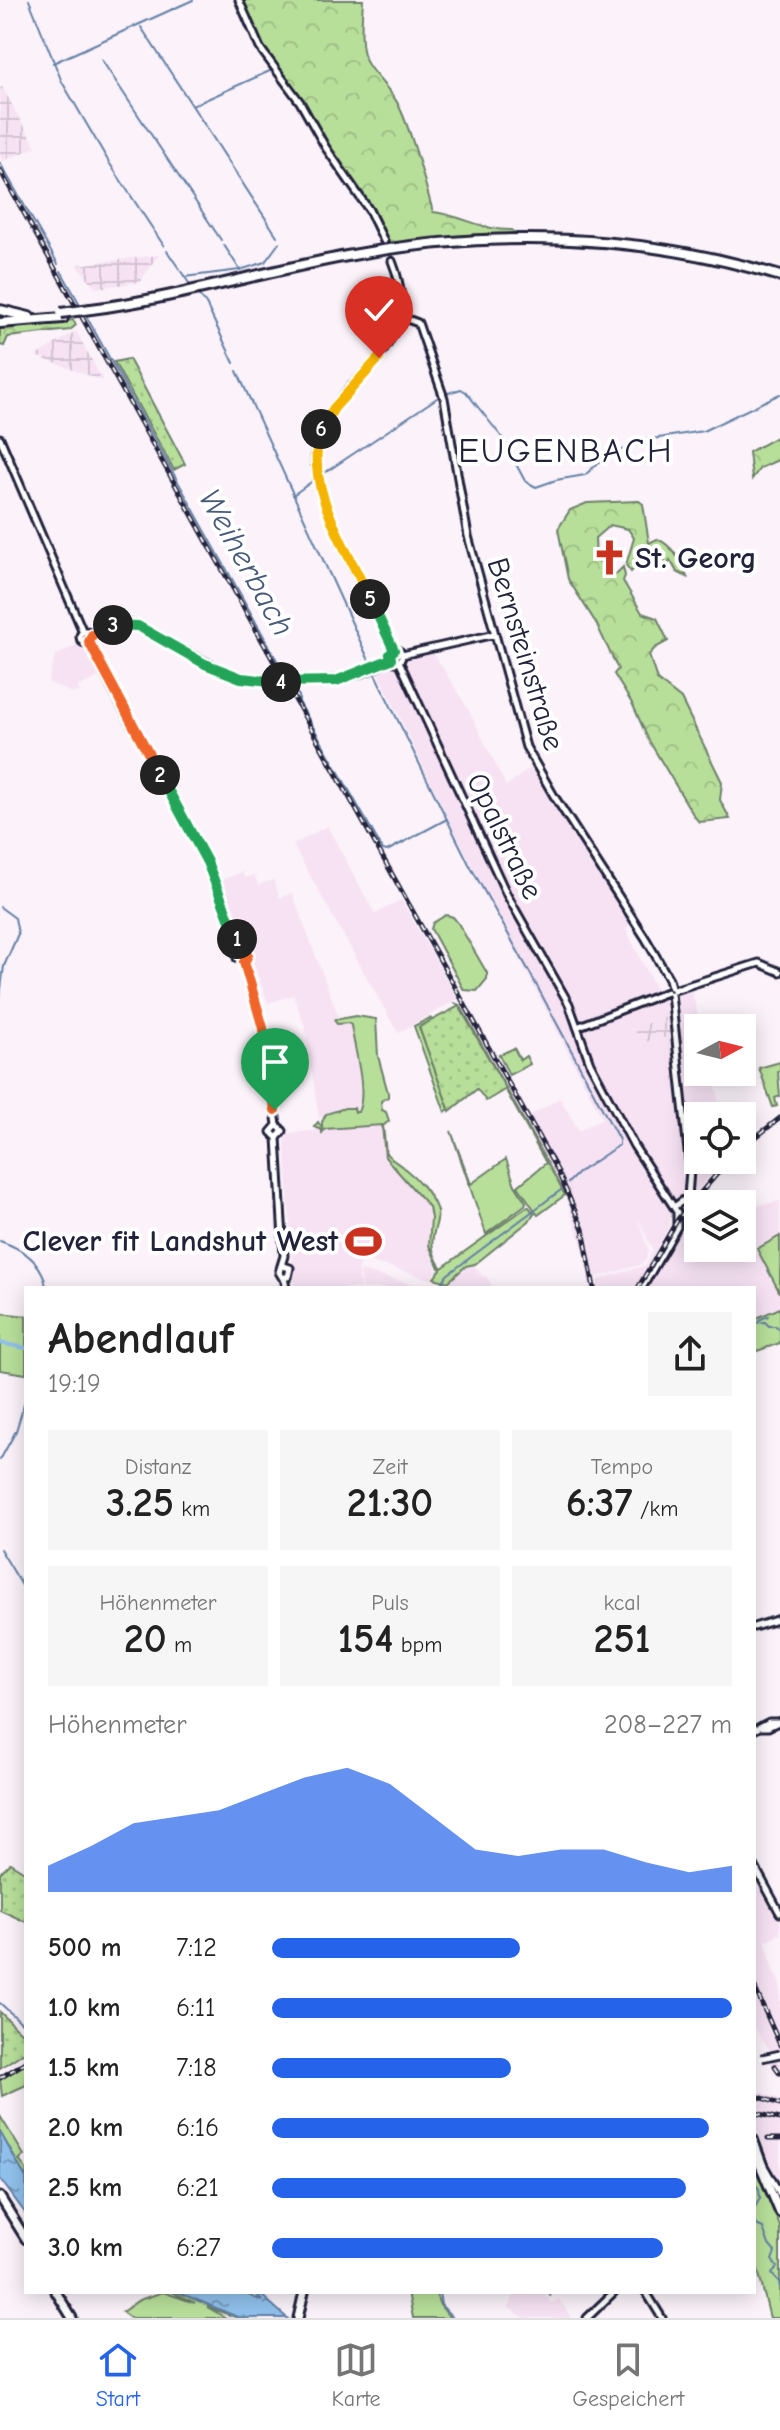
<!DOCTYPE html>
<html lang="de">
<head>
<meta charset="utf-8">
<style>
  body { margin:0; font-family:"Comic Neue",sans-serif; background:#f6f6f6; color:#222; height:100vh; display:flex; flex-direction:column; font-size:30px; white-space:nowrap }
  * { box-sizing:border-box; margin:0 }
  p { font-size:26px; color:#767676 }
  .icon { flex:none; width:44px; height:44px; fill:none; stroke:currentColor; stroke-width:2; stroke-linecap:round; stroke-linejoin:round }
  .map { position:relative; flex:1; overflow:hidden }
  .sheet { position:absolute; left:24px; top:1286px; width:732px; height:1008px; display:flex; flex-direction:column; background:#fff; border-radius:0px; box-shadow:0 4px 20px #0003 }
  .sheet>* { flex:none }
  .needle { width:52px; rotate:83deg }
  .fabs { position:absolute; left:684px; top:1014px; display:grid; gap:16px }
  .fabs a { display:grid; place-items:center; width:72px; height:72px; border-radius:0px; background:#fff; box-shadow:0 4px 20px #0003; font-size:40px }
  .pin { position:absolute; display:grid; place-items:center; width:68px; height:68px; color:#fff; margin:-82px -34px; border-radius:50% 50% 50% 0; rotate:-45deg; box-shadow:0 0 8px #0007 }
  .pin .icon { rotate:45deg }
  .km { position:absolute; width:40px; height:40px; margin:-20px; border-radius:50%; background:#222; color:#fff; font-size:22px; line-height:40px; text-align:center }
  .round { display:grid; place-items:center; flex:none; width:84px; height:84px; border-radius:0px; background:#f6f6f6 }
  .headline { display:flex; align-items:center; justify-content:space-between; height:136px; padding:0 24px }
  h1 { font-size:44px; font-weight:700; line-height:60px }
  .stats { display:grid; grid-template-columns:repeat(3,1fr); gap:12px; height:136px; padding:8px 24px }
  .stats div { display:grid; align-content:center; border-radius:0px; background:#f6f6f6; text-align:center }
  .stats b { font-size:40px; font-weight:700 }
  .stats small { font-size:22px; font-weight:400 }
  .stats p { font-size:22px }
  .chart { height:224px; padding:16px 24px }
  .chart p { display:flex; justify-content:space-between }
  .chart svg { width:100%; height:144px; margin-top:8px; fill:#2563eb; opacity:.7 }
  ul { padding:0 24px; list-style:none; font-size:26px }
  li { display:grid; grid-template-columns:128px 96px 1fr; align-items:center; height:60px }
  li i { height:20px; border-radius:10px; background:#2563eb }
  .menu { display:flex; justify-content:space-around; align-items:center; height:112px; border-top:2px solid #e0e0e0; background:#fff; font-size:22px; color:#767676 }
  .menu a { display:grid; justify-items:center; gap:4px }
  .menu .selected { color:#2563eb }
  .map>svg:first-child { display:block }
  .built { fill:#f6e2f3 }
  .industrial { fill:url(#industrial-grid) }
  .green { fill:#b8df9a; stroke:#6d806a; stroke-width:2 }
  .forest { fill:url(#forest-crowns); stroke:#6d806a; stroke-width:2 }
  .garden { fill:url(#garden-dots); stroke:#6d806a; stroke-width:2 }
  .water { fill:url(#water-ripples); stroke:#6481a5; stroke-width:2 }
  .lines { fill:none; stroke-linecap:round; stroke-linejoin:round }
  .stream { stroke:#6481a5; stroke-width:2 }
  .canal { stroke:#90c1ec; stroke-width:4 }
  .secondary-casing { stroke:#22223b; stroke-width:11 }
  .primary-casing { stroke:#22223b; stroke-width:13 }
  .highway-casing { stroke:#22223b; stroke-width:14 }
  .secondary { stroke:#fff; stroke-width:5 }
  .primary { stroke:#fff; stroke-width:7 }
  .highway { stroke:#fff; stroke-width:8 }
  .rail-casing { stroke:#22223b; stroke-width:5 }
  .rail { stroke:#fff; stroke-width:2; stroke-dasharray:6; stroke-linecap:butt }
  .secondary-bridge-casing { stroke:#22223b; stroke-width:11; stroke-linecap:butt }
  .highway-bridge-casing { stroke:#22223b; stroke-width:14; stroke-linecap:butt }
  .secondary-bridge { stroke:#fff; stroke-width:5 }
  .highway-bridge { stroke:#fff; stroke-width:8 }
  .split-1-casing { stroke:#fff; stroke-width:16 }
  .split-2-casing { stroke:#fff; stroke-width:16 }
  .split-3-casing { stroke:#fff; stroke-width:16 }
  .split-4-casing { stroke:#fff; stroke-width:16 }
  .split-5-casing { stroke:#fff; stroke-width:16 }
  .split-6-casing { stroke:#fff; stroke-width:16 }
  .split-7-casing { stroke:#fff; stroke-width:16 }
  .split-1 { stroke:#f0652b; stroke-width:10 }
  .split-2 { stroke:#22a559; stroke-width:10 }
  .split-3 { stroke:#f0652b; stroke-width:10 }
  .split-4 { stroke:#22a559; stroke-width:10 }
  .split-5 { stroke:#22a559; stroke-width:10 }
  .split-6 { stroke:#f5b400; stroke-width:10 }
  .split-7 { stroke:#f5b400; stroke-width:10 }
  .labels { text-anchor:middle; stroke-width:8; stroke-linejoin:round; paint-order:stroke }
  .poi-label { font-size:30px; font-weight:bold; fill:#22223b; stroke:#fff; text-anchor:start }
  .street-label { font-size:30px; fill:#22223b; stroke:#fff }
  .water-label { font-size:32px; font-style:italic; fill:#485a79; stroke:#fff }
  .quarter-label { font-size:34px; letter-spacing:2px; fill:#22223b; stroke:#fff }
</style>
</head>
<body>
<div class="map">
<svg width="780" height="2318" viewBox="0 0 780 2318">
  <defs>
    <pattern id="industrial-grid" width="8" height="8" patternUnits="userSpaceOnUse" patternTransform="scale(2)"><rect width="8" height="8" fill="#f6e2f3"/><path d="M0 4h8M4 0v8" fill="none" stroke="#d3c2d1"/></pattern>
    <pattern id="forest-crowns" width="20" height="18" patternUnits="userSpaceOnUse" patternTransform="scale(2)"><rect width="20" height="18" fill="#b8df9a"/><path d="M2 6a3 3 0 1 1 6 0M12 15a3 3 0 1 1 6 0" fill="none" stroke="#9ebf86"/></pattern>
    <pattern id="garden-dots" width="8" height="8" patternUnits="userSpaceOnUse" patternTransform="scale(2)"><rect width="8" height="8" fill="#b8df9a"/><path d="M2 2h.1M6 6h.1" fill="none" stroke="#9ebf86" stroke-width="1.8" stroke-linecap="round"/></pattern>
    <pattern id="water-ripples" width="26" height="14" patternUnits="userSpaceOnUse" patternTransform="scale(2)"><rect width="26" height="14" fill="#90c1ec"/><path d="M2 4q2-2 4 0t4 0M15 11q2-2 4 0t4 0" fill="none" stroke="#759cc0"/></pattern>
  </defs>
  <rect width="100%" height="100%" fill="#fbf2fa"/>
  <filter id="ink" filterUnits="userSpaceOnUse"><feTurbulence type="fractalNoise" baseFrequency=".0125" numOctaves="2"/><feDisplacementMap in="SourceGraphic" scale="16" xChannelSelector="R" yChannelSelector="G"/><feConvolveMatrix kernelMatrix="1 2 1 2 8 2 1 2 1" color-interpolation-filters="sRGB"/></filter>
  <g filter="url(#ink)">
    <!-- built -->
    <path class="built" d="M80,643L85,645L101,676L78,687L80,692L72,693L48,682L55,656Z
      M433,652L468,709L506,786L534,765L630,924L626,930L657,991L690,983L701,1028H698V1072H712L718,1095L719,1116H698V1160L722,1161L689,1200L671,1211L669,1226L636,1288H597L598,1280L646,1265L653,1250L637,1217L648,1249L646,1260L640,1265L597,1277L596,1288H590L583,1248L565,1195L460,1005L470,1007L530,1116L560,1098L579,1131L602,1118L452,827L377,670Z
      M327,826L375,914L401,900L458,999L398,1033L293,845Z
      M242,872L245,878L254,875L258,885L273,880L280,898L292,893L338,1015L354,1024L365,1107L360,1114L319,1118L305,1026L293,995L268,1003L222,880Z
      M382,1125L384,1158L421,1196L430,1214L428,1244L437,1270L431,1279L358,1258L360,1288H294L285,1139L288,1134L309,1131Z
      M780,1201V1236L757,1250L780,1293V1307L754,1317V1288H644L676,1232L684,1231L698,1221V1248H742V1209Z
      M473,1264L482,1276L487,1277L493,1288H445V1281Z
      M360,1271L424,1287V1288H362Z
      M754,1872L780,1919V1933L770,1940H765L773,1970L780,1984V2075L771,2063L776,2059L754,2027Z
      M754,2090L780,2099V2190L763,2155L758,2141V2134L754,2132Z
      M515,2292H533L536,2296L542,2292L552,2303L559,2299L571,2318H525L509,2308Z"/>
    <!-- industrial -->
    <path class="industrial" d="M2,87L36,147L3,161L0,156V88Z
      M159,255L140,282L96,288L77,265Z
      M76,331L103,381L36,356Z
      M670,1016L672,1036L637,1044L635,1027Z"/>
    <!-- green -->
    <path class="green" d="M446,915L453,917L458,923L487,973V979L477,991L464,990L431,929L433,923Z
      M454,1003L460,1005L565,1195L538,1215L518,1186L546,1163L459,1006Z
      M356,1016L376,1019L378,1056L388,1093V1097L381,1101L382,1110L386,1112L389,1121L383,1126L386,1153C391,1160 398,1163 405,1169C417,1178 430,1193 436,1208C443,1226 421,1238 441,1267L439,1268L429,1245L431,1218L429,1207L385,1157L382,1125L325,1129L322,1133V1130L314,1127L318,1122L322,1128V1122L326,1114L345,1108H354L355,1112H358C368,1092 354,1048 351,1025L348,1023L337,1024L334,1020Z
      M430,1018L432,1020L419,1027L449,1109L445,1112L414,1026Z
      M514,1048L520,1060L526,1056L530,1064L509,1075L499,1055Z
      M780,1062V1071L778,1072L780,1096L775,1098L777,1106L773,1107L759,1068Z
      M451,1131L471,1184L506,1159L515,1185L526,1202L525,1205L486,1234Z
      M528,1206L534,1213L529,1221L475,1264L466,1266L448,1282L434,1278L442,1268Z
      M780,1236V1293L757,1249Z
      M780,1308V1343L754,1352V1319Z
      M0,1313L26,1316V1374L0,1370Z
      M26,2062V2085L2,2096L0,2079Z
      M0,2116L24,2155L19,2160L26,2169V2178L0,2132Z
      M754,2157L780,2227V2318H770L754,2254Z
      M163,2292L195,2303L172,2292H178L238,2318L207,2307L226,2318H130L122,2312L139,2300Z
      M408,2292H435L440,2305L450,2318H413Z"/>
    <!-- forest -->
    <path class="forest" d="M242,0H363C362,19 359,43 366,61C370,72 392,90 399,106C414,139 423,176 433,212C461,215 483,231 512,230L516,235L458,237L388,244C374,210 356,190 337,160C325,140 315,120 301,101C279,70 254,37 242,0Z
      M73,320L76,325L70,330L8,337L4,346L0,345V328Z
      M780,435V459L760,468L752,479L749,452Z
      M639,501L643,504L649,543L657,539C674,546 680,561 687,577L677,572L670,560L667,567L661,552L658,551L642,560L631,572L626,565L634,538L628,529L610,525L595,538L596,559L615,575L623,567L625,576L623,581L642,613L657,618L668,641L655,648L649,655L657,680L681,699L722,782L720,800L730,819L699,822L694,816L648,739L633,705L614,674L618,669L596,623L568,579L558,529L570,510L587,503Z"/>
    <!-- garden -->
    <path class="garden" d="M129,359L185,464L174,470L114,362Z
      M459,1006L506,1089L486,1101L477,1089L450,1111L419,1027Z
      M10,1863L26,1873V1922L0,1910V1873Z
      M0,2012L26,2037V2051L0,2068Z"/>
    <!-- water -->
    <path class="water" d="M0,2132L26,2178V2214L0,2179Z
      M178,2292H242L262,2301L254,2292H258L287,2318H240Z"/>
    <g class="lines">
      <!-- stream -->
      <path class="stream" d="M29,0L62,82L110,164L164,246
        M141,27L277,236
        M101,59L221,240
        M53,63L193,0
        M194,105L272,70
        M0,163L58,264
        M224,245L240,270
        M167,251L191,286
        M61,271L82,308
        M184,277L240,270L265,262L279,243
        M198,294L206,304L234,363
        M85,314L278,662L295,678L294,690L299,696V702L383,850L387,851L447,819
        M237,371L371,665
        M445,394L461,389L466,392L501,436L525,481L536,487L556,480L585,475L604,458L646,440L703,431L780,394
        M320,476L440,396
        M293,495L314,480
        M374,672L469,864L530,973L619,1140V1145L579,1172L568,1183
        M0,907L15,918L18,934L4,966L0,996
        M0,1241C23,1249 44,1262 46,1288
        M439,1288L447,1275L561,1190
        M759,1320L768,1316
        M754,1323L765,1322L769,1326H776L780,1330
        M0,1460L16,1431L26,1398
        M0,1549L26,1592
        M0,2003L26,2027
        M754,2182L759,2189L760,2198L754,2209
        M754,2215V2224L763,2228L769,2245L775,2252L772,2260L777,2267L772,2274L779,2282L780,2288
        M439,2292L441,2305L453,2318
        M550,2296L552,2292"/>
      <!-- canal -->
      <path class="canal" d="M0,1343L26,1348"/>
      <defs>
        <path id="secondary" d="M239,0L260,48L300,102L326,148L369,210L384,241
          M392,261C432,360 321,377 315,453C312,499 373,605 394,650
          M399,316L418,323L444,398L468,536L526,747L554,796L646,939L669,979L671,987
          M0,438L83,632
          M80 637a6 6 0 1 1 12 0a6 6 0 1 1-12 0Z
          M92,635L116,624H132L229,674C240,678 249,678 261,679C305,683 352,685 391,659
          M89,642C121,713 165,778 200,848C216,881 229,916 241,951
          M390 656a6 6 0 1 1 12 0a6 6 0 1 1-12 0Z
          M402,655L495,634
          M399,661L507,895L569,1004L590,1063L634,1146L677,1212V1227L642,1288
          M244,962L248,955L241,951L237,958L244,962L263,1028L277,1125
          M674,990L759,963L780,972
          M671,994L690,1170L688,1197L674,1207
          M577,1027L667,992
          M277,1138L271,1132L277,1125L283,1131L277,1138L284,1256L279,1272L282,1277H288L290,1268L283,1266
          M284,1277L286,1288
          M754,1627L780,1619
          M762,1727H768L780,1721
          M754,1730L769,1722H776
          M754,1865L780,1913
          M754,2139L764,2166L780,2194
          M646,2292L662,2318
          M587,2318L614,2292"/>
        <path id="primary" d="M754,2151L780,2213
          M0,2197L26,2239
          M56,2292L72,2318
          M298,2318L304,2292"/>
        <path id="highway" d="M91,309C177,298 261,272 347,256C490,229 641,233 780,276
          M0,310L29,317
          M0,323L63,318"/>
      </defs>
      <!-- secondary casing -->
      <use href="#secondary" class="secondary-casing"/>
      <!-- primary casing -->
      <use href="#primary" class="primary-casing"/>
      <!-- highway casing -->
      <use href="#highway" class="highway-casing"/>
      <!-- secondary -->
      <use href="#secondary" class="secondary"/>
      <!-- primary -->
      <use href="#primary" class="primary"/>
      <!-- highway -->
      <use href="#highway" class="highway"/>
      <defs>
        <path id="rail" d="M0,170L558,1172L583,1229L594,1288
          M742,1148L780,1118
          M638,1288L678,1219L729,1160
          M754,1986L780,2045
          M775,2066L780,2073
          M0,2078L26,2062
          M754,2095L780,2104
          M756,2113L780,2119
          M768,2139H780"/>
      </defs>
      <!-- rail casing -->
      <use href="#rail" class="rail-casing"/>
      <!-- rail -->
      <use href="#rail" class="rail"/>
      <defs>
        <path id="secondary-bridge" d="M762,2058L780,2054"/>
        <path id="highway-bridge" d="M61,313L91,309"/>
      </defs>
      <!-- secondary-bridge casing -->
      <use href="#secondary-bridge" class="secondary-bridge-casing"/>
      <!-- highway-bridge casing -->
      <use href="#highway-bridge" class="highway-bridge-casing"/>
      <!-- secondary-bridge -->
      <use href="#secondary-bridge" class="secondary-bridge"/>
      <!-- highway-bridge -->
      <use href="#highway-bridge" class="highway-bridge"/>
    </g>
  </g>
  <g class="lines" filter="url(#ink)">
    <defs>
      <path id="split-1" d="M237,939L241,951L248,955L244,962L263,1028L275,1110"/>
      <path id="split-2" d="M160,775L207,862L237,939"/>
      <path id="split-3" d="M113,625L92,635L89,642L160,775"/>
      <path id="split-4" d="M113,625L138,626L205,664L241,678L281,682"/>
      <path id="split-5" d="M281,682L336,681L391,659L390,654L394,650L370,599"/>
      <path id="split-6" d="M321,429C302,484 348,551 370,599"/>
      <path id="split-7" d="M321,429L334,408L379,358"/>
    </defs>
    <!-- split-1 casing -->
    <use href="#split-1" class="split-1-casing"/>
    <!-- split-2 casing -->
    <use href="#split-2" class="split-2-casing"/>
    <!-- split-3 casing -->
    <use href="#split-3" class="split-3-casing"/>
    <!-- split-4 casing -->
    <use href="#split-4" class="split-4-casing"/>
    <!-- split-5 casing -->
    <use href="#split-5" class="split-5-casing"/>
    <!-- split-6 casing -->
    <use href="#split-6" class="split-6-casing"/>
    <!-- split-7 casing -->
    <use href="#split-7" class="split-7-casing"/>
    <!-- split-1 -->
    <use href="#split-1" class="split-1"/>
    <!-- split-2 -->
    <use href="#split-2" class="split-2"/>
    <!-- split-3 -->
    <use href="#split-3" class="split-3"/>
    <!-- split-4 -->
    <use href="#split-4" class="split-4"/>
    <!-- split-5 -->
    <use href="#split-5" class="split-5"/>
    <!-- split-6 -->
    <use href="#split-6" class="split-6"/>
    <!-- split-7 -->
    <use href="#split-7" class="split-7"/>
  </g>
  <!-- icons -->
  <defs>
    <symbol id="church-bare" viewBox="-9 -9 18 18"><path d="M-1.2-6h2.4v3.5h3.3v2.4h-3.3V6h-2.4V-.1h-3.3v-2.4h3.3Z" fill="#c8321e" stroke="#fff" stroke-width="2.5" paint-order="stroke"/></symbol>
    <symbol id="stadium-bare" viewBox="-9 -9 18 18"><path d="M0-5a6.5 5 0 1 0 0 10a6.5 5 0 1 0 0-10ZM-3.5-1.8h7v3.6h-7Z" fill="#c8321e" stroke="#fff" stroke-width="2.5" paint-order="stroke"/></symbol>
  </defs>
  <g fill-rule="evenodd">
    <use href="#church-bare" x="584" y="532" width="51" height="51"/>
    <use href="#stadium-bare" x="338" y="1216" width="51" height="51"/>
  </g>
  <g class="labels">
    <!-- poi labels -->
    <g class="poi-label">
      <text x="635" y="568">St. Georg</text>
      <text x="338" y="1251" text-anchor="end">Clever fit Landshut West</text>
    </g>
    <!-- street labels -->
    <g class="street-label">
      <text transform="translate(526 654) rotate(73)" y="10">Bernsteinstraße</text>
      <text transform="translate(505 836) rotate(64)" y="10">Opalstraße</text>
    </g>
    <!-- water labels -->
    <g class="water-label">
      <text transform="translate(247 562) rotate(61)" y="11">Weiherbach</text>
    </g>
    <!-- quarter labels -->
    <g class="quarter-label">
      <text x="566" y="462">EUGENBACH</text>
    </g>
  </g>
</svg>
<div class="fabs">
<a><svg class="needle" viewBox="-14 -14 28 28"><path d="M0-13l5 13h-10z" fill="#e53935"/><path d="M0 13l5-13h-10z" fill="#767676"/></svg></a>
<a><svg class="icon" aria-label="locate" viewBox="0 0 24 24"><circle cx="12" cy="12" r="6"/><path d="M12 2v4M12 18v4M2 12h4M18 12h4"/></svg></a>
<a><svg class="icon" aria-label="layers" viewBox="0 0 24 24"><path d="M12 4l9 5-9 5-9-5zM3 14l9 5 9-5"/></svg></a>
</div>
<div class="pin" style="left:275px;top:1110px;background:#1e9e55"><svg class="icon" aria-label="arrive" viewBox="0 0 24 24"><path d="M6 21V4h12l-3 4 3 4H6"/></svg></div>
<div class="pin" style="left:379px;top:358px;background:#d93025"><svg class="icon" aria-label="check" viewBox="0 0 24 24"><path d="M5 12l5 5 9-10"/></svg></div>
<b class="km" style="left:237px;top:939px">1</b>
<b class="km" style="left:160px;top:775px">2</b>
<b class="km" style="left:113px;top:625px">3</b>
<b class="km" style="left:281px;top:682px">4</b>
<b class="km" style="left:370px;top:599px">5</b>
<b class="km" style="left:321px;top:429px">6</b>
<section class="sheet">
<div class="headline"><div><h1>Abendlauf</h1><p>19:19</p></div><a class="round"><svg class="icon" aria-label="share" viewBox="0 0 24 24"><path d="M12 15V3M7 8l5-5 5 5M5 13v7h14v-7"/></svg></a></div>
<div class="stats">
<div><p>Distanz</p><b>3.25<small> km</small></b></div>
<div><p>Zeit</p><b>21:30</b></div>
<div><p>Tempo</p><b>6:37<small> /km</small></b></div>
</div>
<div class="stats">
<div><p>Höhenmeter</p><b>20<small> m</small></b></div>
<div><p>Puls</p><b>154<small> bpm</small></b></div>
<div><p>kcal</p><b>251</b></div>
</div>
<div class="chart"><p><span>Höhenmeter</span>208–227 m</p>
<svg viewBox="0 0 160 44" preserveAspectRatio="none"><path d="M0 44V36L10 30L20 23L30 21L40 19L50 14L60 9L70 6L80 11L90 21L100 31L110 33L120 31L130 31L140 35L150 38L160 36V44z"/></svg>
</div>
<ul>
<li><b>500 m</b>7:12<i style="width:54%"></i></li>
<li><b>1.0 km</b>6:11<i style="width:100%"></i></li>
<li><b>1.5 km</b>7:18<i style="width:52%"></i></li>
<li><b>2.0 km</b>6:16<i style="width:95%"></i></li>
<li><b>2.5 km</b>6:21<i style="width:90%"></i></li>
<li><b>3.0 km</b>6:27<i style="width:85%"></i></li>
</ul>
</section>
</div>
<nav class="menu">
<a class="selected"><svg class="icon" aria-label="home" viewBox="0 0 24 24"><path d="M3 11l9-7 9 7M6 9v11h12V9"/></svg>Start</a>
<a><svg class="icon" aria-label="map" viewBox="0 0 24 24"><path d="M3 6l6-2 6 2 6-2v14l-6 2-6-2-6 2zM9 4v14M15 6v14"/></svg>Karte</a>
<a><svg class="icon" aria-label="saved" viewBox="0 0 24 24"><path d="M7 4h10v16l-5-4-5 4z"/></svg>Gespeichert</a>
</nav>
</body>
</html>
